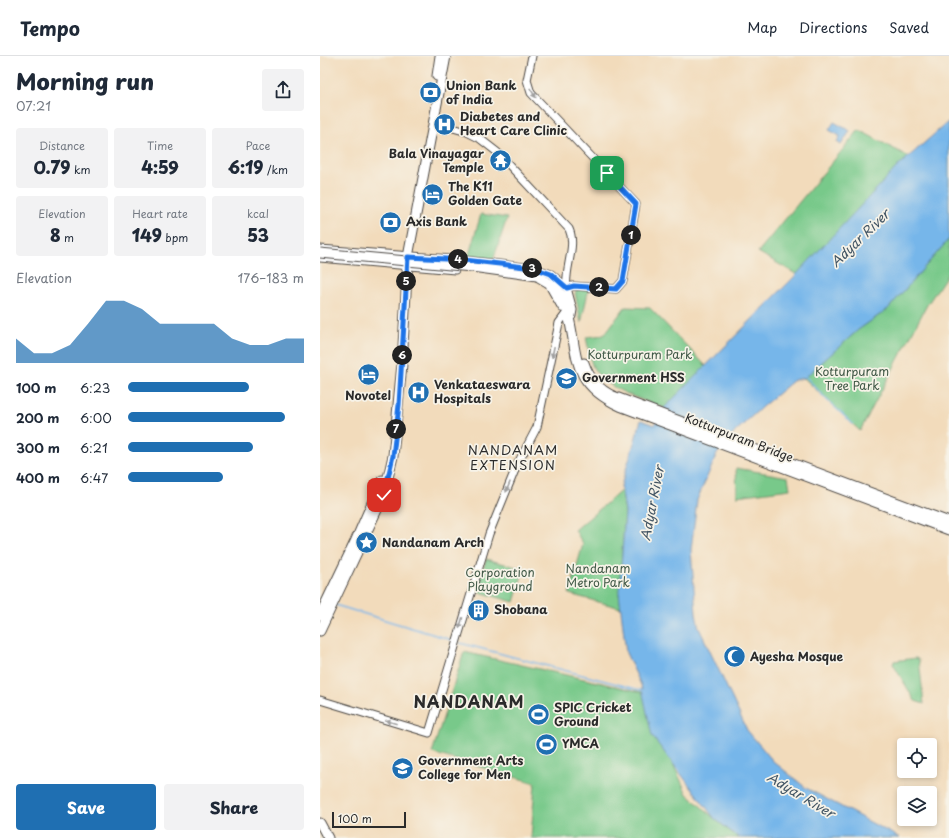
<!DOCTYPE html>
<html lang="en">
<head>
<meta charset="utf-8">
<style>
  body { margin:0; font-family:"Playpen Sans",sans-serif; background:#f2f2f3; color:#1f2937; height:100vh; display:flex; flex-direction:column; font-size:15px; white-space:nowrap }
  * { box-sizing:border-box; margin:0 }
  p { font-size:13px; color:#747a83 }
  .icon { flex:none; width:22px; height:22px; fill:none; stroke:currentColor; stroke-width:2; stroke-linecap:round; stroke-linejoin:round }
  .map { position:relative; flex:1; overflow:hidden }
  .sheet { display:flex; flex-direction:column; background:#fff; width:320px }
  .sheet>* { flex:none }
  .tools { position:absolute; left:577px; top:682px; display:grid; gap:8px }
  .tools a { display:grid; place-items:center; width:40px; height:40px; border-radius:4px; background:#fff; box-shadow:0 2px 6px #0003; font-size:20px }
  .scale { position:absolute; left:12px; bottom:10px; width:74px; box-sizing:border-box; padding-left:4px; border:2px solid #2b2b2b; border-top:0; font-size:11px; line-height:14px; white-space:nowrap; color:#2b2b2b; -webkit-text-stroke:3px #f7f3e8; paint-order:stroke }
  .pin { position:absolute; display:grid; place-items:center; width:34px; height:34px; color:#fff; margin:-17px; border-radius:8px; box-shadow:0 2px 6px #0006 }
  .km { position:absolute; width:20px; height:20px; margin:-10px; border-radius:50%; background:#222; color:#fff; font-size:11px; line-height:20px; text-align:center }
  .round { display:grid; place-items:center; flex:none; width:42px; height:42px; border-radius:4px; background:#f2f2f3 }
  .summary { display:flex; align-items:center; justify-content:space-between; height:68px; padding:0 16px }
  h1 { font-size:22px; font-weight:800; line-height:30px }
  .figures { display:grid; grid-template-columns:repeat(3,1fr); gap:6px; height:68px; padding:4px 16px }
  .figures div { display:grid; align-content:center; border-radius:4px; background:#f2f2f3; text-align:center }
  .figures b { font-size:17px; font-weight:800 }
  .figures small { font-size:11px; font-weight:400 }
  .figures p { font-size:11px }
  .chart { height:112px; padding:8px 16px }
  .chart p { display:flex; justify-content:space-between }
  .chart svg { width:100%; height:72px; margin-top:4px; fill:#1f6fb2; opacity:.7 }
  .action { display:flex; gap:8px; margin-top:auto; padding:8px 16px }
  .action a { flex:1; height:46px; border-radius:4px; background:#1f6fb2; color:#fff; font-size:16px; font-weight:800; line-height:46px; text-align:center }
  .action a+a { background:#f2f2f3; color:#1f2937 }
  ul { padding:0 16px; list-style:none; font-size:13px }
  li { display:grid; grid-template-columns:64px 48px 1fr; align-items:center; height:30px }
  li i { height:10px; border-radius:5px; background:#1f6fb2 }
  header { display:flex; align-items:center; gap:24px; box-sizing:border-box; height:56px; padding:0 20px; background:#fff; border-bottom:1px solid #e0e1e3 }
  header strong { font-size:19px }
  nav { display:flex; gap:22px; margin-inline-start:auto; font-size:14px }
  main { display:flex; flex:1; min-height:0 }
  .map>svg:first-child { display:block }
  .green { fill:#78c98a; stroke:#527a5a }
  .water { fill:#76b6ea; stroke:#50708a }
  .lines { fill:none; stroke-linecap:round; stroke-linejoin:round }
  .stream { stroke:#76b6ea; stroke-width:1.5 }
  .minor-casing { stroke:#494541; stroke-width:9 }
  .major-casing { stroke:#494541; stroke-width:11 }
  .minor { stroke:#fff; stroke-width:7 }
  .major { stroke:#fff; stroke-width:9 }
  .major-bridge-casing { stroke:#494541; stroke-width:11; stroke-linecap:butt }
  .major-bridge { stroke:#fff; stroke-width:9 }
  .oneway { fill:#a0a0a0 }
  .route-casing { stroke:#fff; stroke-width:8 }
  .route { stroke:#1a73e8; stroke-width:5 }
  .labels { text-anchor:middle; stroke-width:3.5; stroke-linejoin:round; paint-order:stroke }
  .poi-label { font-size:12px; font-weight:bold; fill:#2b2b2b; stroke:#f7f3e8; text-anchor:start }
  .park-label { font-size:12px; fill:#425a48; stroke:#f7f3e8 }
  .street-label { font-size:12px; fill:#2b2b2b; stroke:#f7f3e8 }
  .water-label { font-size:13px; font-style:italic; fill:#425564; stroke:#f7f3e8 }
  .neighbourhood-label { font-size:13px; letter-spacing:1px; fill:#2b2b2b; stroke:#f7f3e8 }
  .district-label { font-size:16px; font-weight:bold; letter-spacing:1px; fill:#2b2b2b; stroke:#f7f3e8 }
</style>
</head>
<body>
<header>
<strong>Tempo</strong>
<nav><a>Map</a><a>Directions</a><a>Saved</a></nav>
</header>
<main>
<section class="sheet">
<div class="summary"><div><h1>Morning run</h1><p>07:21</p></div><a class="round"><svg class="icon" aria-label="share" viewBox="0 0 24 24"><path d="M12 15V3M7 8l5-5 5 5M5 13v7h14v-7"/></svg></a></div>
<div class="figures">
<div><p>Distance</p><b>0.79<small> km</small></b></div>
<div><p>Time</p><b>4:59</b></div>
<div><p>Pace</p><b>6:19<small> /km</small></b></div>
</div>
<div class="figures">
<div><p>Elevation</p><b>8<small> m</small></b></div>
<div><p>Heart rate</p><b>149<small> bpm</small></b></div>
<div><p>kcal</p><b>53</b></div>
</div>
<div class="chart"><p><span>Elevation</span>176–183 m</p>
<svg viewBox="0 0 160 44" preserveAspectRatio="none"><path d="M0 44V29L10 38L20 38L30 33L40 20L50 6L60 6L70 11L80 20L90 20L100 20L110 20L120 29L130 33L140 33L150 29L160 29V44z"/></svg>
</div>
<ul>
<li><b>100 m</b>6:23<i style="width:69%"></i></li>
<li><b>200 m</b>6:00<i style="width:89%"></i></li>
<li><b>300 m</b>6:21<i style="width:71%"></i></li>
<li><b>400 m</b>6:47<i style="width:54%"></i></li>
</ul>
<div class="action"><a>Save</a><a>Share</a></div>
</section>
<div class="map">
<svg width="629" height="782" viewBox="0 0 629 782">
  <rect width="100%" height="100%" fill="#f7f3e8"/>
  <filter id="ink" filterUnits="userSpaceOnUse"><feTurbulence type="fractalNoise" baseFrequency=".025" numOctaves="2"/><feDisplacementMap in="SourceGraphic" scale="8" xChannelSelector="R" yChannelSelector="G"/><feConvolveMatrix kernelMatrix="1 2 1 2 8 2 1 2 1" color-interpolation-filters="sRGB"/></filter>
  <filter id="wash" filterUnits="userSpaceOnUse"><feTurbulence type="fractalNoise" baseFrequency=".012" numOctaves="4" result="noise"/><feDisplacementMap in="SourceGraphic" scale="16" xChannelSelector="R" yChannelSelector="G"/><feGaussianBlur stdDeviation="0.9" result="paint"/><feColorMatrix in="noise" values="0 0 0 0 0 0 0 0 0 0 0 0 0 0 0 0 0 1.4 0 .05"/><feComposite in="paint" operator="in"/></filter>
  <g filter="url(#wash)">
    <rect width="100%" height="100%" fill="#f2dbbb"/>
    <!-- green -->
    <path class="green" d="M539,74L591,102L481,221L438,196Z
      M161,158L187,162L173,205L148,202Z
      M629,183V216L607,249L540,375L484,322L538,274L568,253Z
      M259,231L269,232L261,267L255,237Z
      M305,251L330,252L387,311L344,352C323,344 281,332 272,309C269,300 268,290 266,281L284,279Z
      M416,412L468,421L470,433L417,440Z
      M302,434L305,456L299,537L301,552L249,538L263,488L255,474Z
      M166,503L204,513L194,546L156,535Z
      M144,596L326,637L351,703L367,738L395,763L419,782H211L215,727L112,697Z
      M596,602L599,604L604,648L595,645L573,608L574,605Z"/>
    <!-- water -->
    <path class="water" d="M629,65V183L568,253L538,274L490,317L484,322L474,324L443,350L415,376L397,398L377,444L371,494L376,558L379,572L427,674L453,705L486,732L580,782H419L395,763L332,680L321,629L306,597L299,537L305,456L301,430L321,364L334,369L344,352L474,221L577,111Z
      M514,66L530,75L521,89L517,86L520,80L509,74Z"/>
    <g class="lines">
      <!-- stream -->
      <path class="stream" d="M485,320L507,344L533,368
        M15,549L132,584
        M140,587L324,635"/>
    </g>
  </g>
  <g filter="url(#ink)">
    <g class="lines">
      <defs>
        <path id="minor" d="M119,68L147,76L159,82L177,96L249,173C257,190 244,213 247,232L253,230L296,233L303,225L316,148L211,37L207,24L212,0
          M0,193L144,204L214,212L231,218L247,232L253,254L252,260
          M0,202L135,214
          M230,231L242,252
          M0,644L109,677L169,478L197,409L217,371L239,267L245,259"/>
        <path id="major" d="M117,20L120,0
          M217,220L234,230L241,238C263,287 241,323 300,350L629,474
          M264,307C269,322 278,333 293,340L629,466
          M0,559L35,486L62,424
          M0,575L64,439L73,400L82,308L88,201L126,0
          M0,767L8,782"/>
      </defs>
      <!-- minor casing -->
      <use href="#minor" class="minor-casing"/>
      <!-- major casing -->
      <use href="#major" class="major-casing"/>
      <!-- minor -->
      <use href="#minor" class="minor"/>
      <!-- major -->
      <use href="#major" class="major"/>
      <defs>
        <path id="major-bridge" d="M0,197L152,211L217,220"/>
      </defs>
      <!-- major-bridge casing -->
      <use href="#major-bridge" class="major-bridge-casing"/>
      <!-- major-bridge -->
      <use href="#major-bridge" class="major-bridge"/>
    </g>
    <!-- one-way arrows -->
    <defs><path id="oneway-solid" d="M-6-.8H1V-3.2L6.5 0L1 3.2V.8H-6Z"/></defs>
    <g class="oneway">
      <use href="#oneway-solid" transform="translate(213 37) rotate(58)"/>
      <use href="#oneway-solid" transform="translate(233 296) rotate(102)"/>
      <use href="#oneway-solid" transform="translate(188 431) rotate(112)"/>
      <use href="#oneway-solid" transform="translate(141 567) rotate(106)"/>
      <use href="#oneway-solid" transform="translate(71 666) rotate(-163)"/>
    </g>
  </g>
  <g class="lines" filter="url(#ink)">
    <defs>
      <path id="route" d="M64,439L73,400L79,349L88,201L144,204L214,212L231,218L247,232L254,230L296,233L303,225L316,148L287,117"/>
    </defs>
    <!-- route casing -->
    <use href="#route" class="route-casing"/>
    <!-- route -->
    <use href="#route" class="route"/>
  </g>
  <!-- icons -->
  <defs>
    <symbol id="bank-disc" viewBox="-11 -11 22 22"><circle r="9.5" fill="#1f6fb2" stroke="#f7f3e8"/><path d="M-6-4H6V4H-6ZM0-2.3a2.3 2.3 0 1 0 0 4.6a2.3 2.3 0 1 0 0-4.6Z" fill="#fff"/></symbol>
    <symbol id="hospital-disc" viewBox="-11 -11 22 22"><circle r="9.5" fill="#1f6fb2" stroke="#f7f3e8"/><path d="M-5-5h3v3.5h4V-5h3V5h-3V1.5h-4V5h-3Z" fill="#fff"/></symbol>
    <symbol id="temple-disc" viewBox="-11 -11 22 22"><circle r="9.5" fill="#1f6fb2" stroke="#f7f3e8"/><path d="M0-6L5-2H3V0L6.5 2.5H4V6H1.5V3h-3V6H-4V2.5H-6.5L-3 0V-2H-5Z" fill="#fff"/></symbol>
    <symbol id="hotel-disc" viewBox="-11 -11 22 22"><circle r="9.5" fill="#1f6fb2" stroke="#f7f3e8"/><path d="M-6-4.5h1.5V1H6V5H4.5V3h-9V5H-6ZM-4 0a1.8 1.8 0 1 1 3.6 0ZM.5 0V-2.5h3Q6-2.5 6 0Z" fill="#fff"/></symbol>
    <symbol id="school-disc" viewBox="-11 -11 22 22"><circle r="9.5" fill="#1f6fb2" stroke="#f7f3e8"/><path d="M0-5L7-2L0 1L-7-2ZM-4 1L0 2.5L4 1V4Q0 6-4 4Z" fill="#fff"/></symbol>
    <symbol id="sight-disc" viewBox="-11 -11 22 22"><circle r="9.5" fill="#1f6fb2" stroke="#f7f3e8"/><path d="M0-6L1.8-2.2L6-1.7L2.9 1.2L3.7 5.4L0 3.3L-3.7 5.4L-2.9 1.2L-6-1.7L-1.8-2.2Z" fill="#fff"/></symbol>
    <symbol id="building-disc" viewBox="-11 -11 22 22"><circle r="9.5" fill="#1f6fb2" stroke="#f7f3e8"/><path d="M-4-6H4V6H1V3H-1V6H-4ZM-2.5-4.3h1.7v1.8h-1.7ZM.8-4.3h1.7v1.8H.8ZM-2.5-1h1.7V.8h-1.7ZM.8-1h1.7V.8H.8Z" fill="#fff"/></symbol>
    <symbol id="mosque-disc" viewBox="-11 -11 22 22"><circle r="9.5" fill="#1f6fb2" stroke="#f7f3e8"/><path d="M3.5-4.9A6 6 0 1 0 3.5 4.9A5 5 0 1 1 3.5-4.9Z" fill="#fff"/></symbol>
    <symbol id="stadium-disc" viewBox="-11 -11 22 22"><circle r="9.5" fill="#1f6fb2" stroke="#f7f3e8"/><path d="M0-5a6.5 5 0 1 0 0 10a6.5 5 0 1 0 0-10ZM-3.5-1.8h7v3.6h-7Z" fill="#fff"/></symbol>
    <symbol id="university-disc" viewBox="-11 -11 22 22"><circle r="9.5" fill="#1f6fb2" stroke="#f7f3e8"/><path d="M0-5L7-2L0 1L-7-2ZM-4 1L0 2.5L4 1V4Q0 6-4 4Z" fill="#fff"/></symbol>
  </defs>
  <g fill-rule="evenodd">
    <use href="#bank-disc" x="98" y="24" width="25" height="25"/>
    <use href="#hospital-disc" x="112" y="56" width="25" height="25"/>
    <use href="#temple-disc" x="168" y="92" width="25" height="25"/>
    <use href="#hotel-disc" x="100" y="126" width="25" height="25"/>
    <use href="#bank-disc" x="58" y="154" width="25" height="25"/>
    <use href="#hotel-disc" x="36" y="306" width="25" height="25"/>
    <use href="#school-disc" x="234" y="310" width="25" height="25"/>
    <use href="#hospital-disc" x="86" y="324" width="25" height="25"/>
    <use href="#sight-disc" x="34" y="474" width="25" height="25"/>
    <use href="#building-disc" x="146" y="542" width="25" height="25"/>
    <use href="#mosque-disc" x="402" y="588" width="25" height="25"/>
    <use href="#stadium-disc" x="206" y="646" width="25" height="25"/>
    <use href="#stadium-disc" x="214" y="676" width="25" height="25"/>
    <use href="#university-disc" x="70" y="700" width="25" height="25"/>
  </g>
  <g class="labels">
    <!-- poi labels -->
    <g class="poi-label">
      <text x="126" y="34">Union Bank<tspan x="126" dy="14">of India</tspan></text>
      <text x="140" y="65">Diabetes and<tspan x="140" dy="14">Heart Care Clinic</tspan></text>
      <text x="164" y="102" text-anchor="end">Bala Vinayagar<tspan x="164" dy="14">Temple</tspan></text>
      <text x="128" y="135">The K11<tspan x="128" dy="14">Golden Gate</tspan></text>
      <text x="86" y="170">Axis Bank</text>
      <text x="262" y="326">Government HSS</text>
      <text x="114" y="333">Venkataeswara<tspan x="114" dy="14">Hospitals</tspan></text>
      <text x="48" y="344" text-anchor="middle">Novotel</text>
      <text x="62" y="491">Nandanam Arch</text>
      <text x="174" y="558">Shobana</text>
      <text x="430" y="605">Ayesha Mosque</text>
      <text x="234" y="656">SPIC Cricket<tspan x="234" dy="14">Ground</tspan></text>
      <text x="242" y="692">YMCA</text>
      <text x="98" y="709">Government Arts<tspan x="98" dy="14">College for Men</tspan></text>
    </g>
    <!-- park labels -->
    <g class="park-label">
      <text x="320" y="303">Kotturpuram Park</text>
      <text x="532" y="320">Kotturpuram<tspan x="532" dy="14">Tree Park</tspan></text>
      <text x="278" y="517">Nandanam<tspan x="278" dy="14">Metro Park</tspan></text>
      <text x="180" y="521">Corporation<tspan x="180" dy="14">Playground</tspan></text>
    </g>
    <!-- street labels -->
    <g class="street-label">
      <text transform="translate(419 382) rotate(21)" y="4">Kotturpuram Bridge</text>
    </g>
    <!-- water labels -->
    <g class="water-label">
      <text transform="translate(540 182) rotate(-44)" y="5">Adyar River</text>
      <text transform="translate(332 447) rotate(-79)" y="5">Adyar River</text>
      <text transform="translate(481 739) rotate(31)" y="5">Adyar River</text>
    </g>
    <!-- neighbourhood labels -->
    <g class="neighbourhood-label">
      <text x="193" y="399">NANDANAM<tspan x="193" dy="15">EXTENSION</tspan></text>
    </g>
    <!-- district labels -->
    <g class="district-label">
      <text x="149" y="652">NANDANAM</text>
    </g>
  </g>
</svg>
<div class="tools">
<a><svg class="icon" aria-label="locate" viewBox="0 0 24 24"><circle cx="12" cy="12" r="6"/><path d="M12 2v4M12 18v4M2 12h4M18 12h4"/></svg></a>
<a><svg class="icon" aria-label="layers" viewBox="0 0 24 24"><path d="M12 4l9 5-9 5-9-5zM3 14l9 5 9-5"/></svg></a>
</div>
<div class="scale">100 m</div>
<div class="pin" style="left:287px;top:117px;background:#1e9e55"><svg class="icon" aria-label="arrive" viewBox="0 0 24 24"><path d="M6 21V4h12l-3 4 3 4H6"/></svg></div>
<div class="pin" style="left:64px;top:439px;background:#d93025"><svg class="icon" aria-label="check" viewBox="0 0 24 24"><path d="M5 12l5 5 9-10"/></svg></div>
<b class="km" style="left:311px;top:179px">1</b>
<b class="km" style="left:279px;top:231px">2</b>
<b class="km" style="left:212px;top:212px">3</b>
<b class="km" style="left:138px;top:203px">4</b>
<b class="km" style="left:86px;top:225px">5</b>
<b class="km" style="left:82px;top:299px">6</b>
<b class="km" style="left:76px;top:373px">7</b>
</div>
</main>
</body>
</html>
